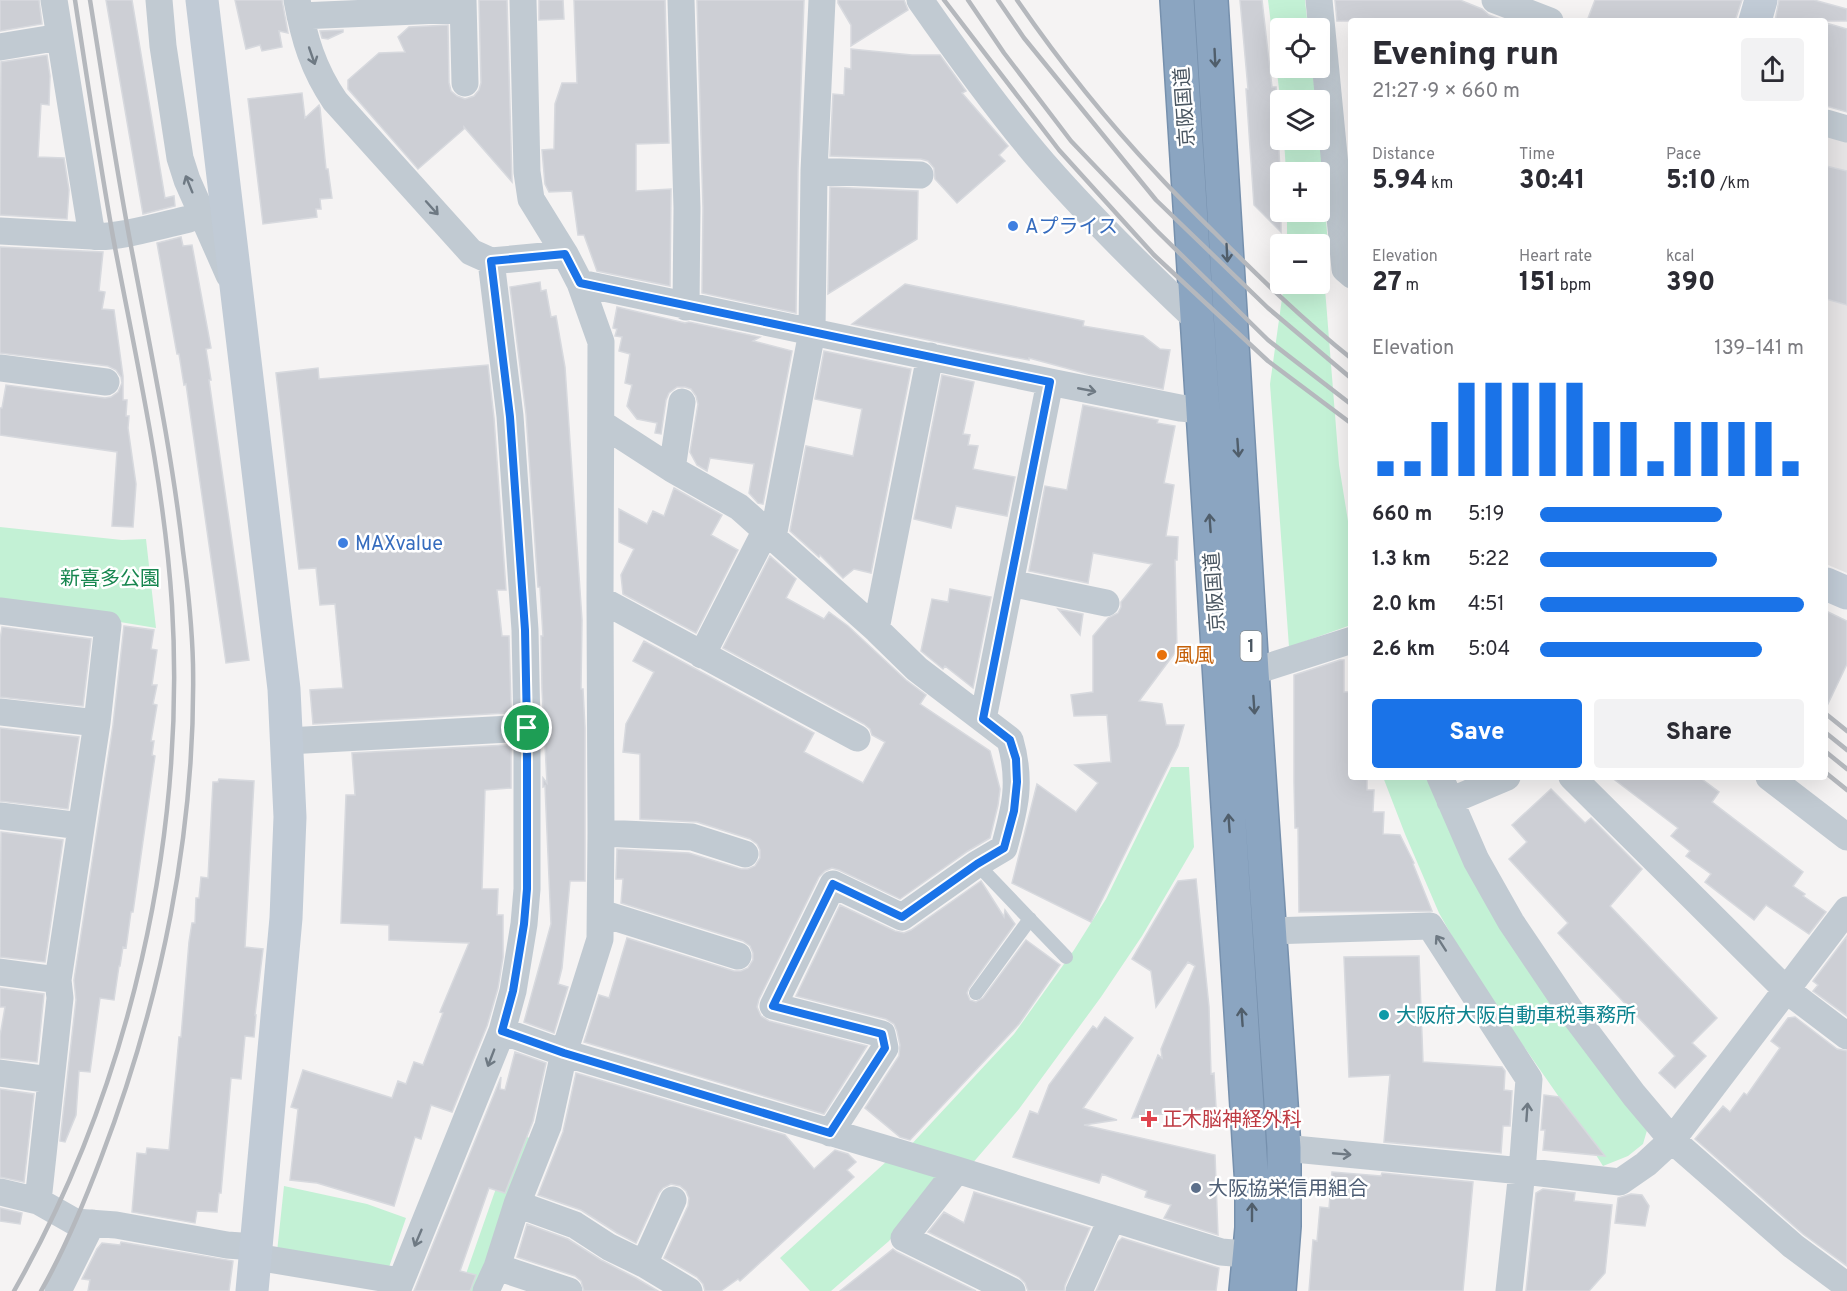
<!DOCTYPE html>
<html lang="en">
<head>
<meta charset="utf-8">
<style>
  body { margin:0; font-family:Overpass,"Noto Sans JP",sans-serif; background:#f2f2f3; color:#2b2b33; height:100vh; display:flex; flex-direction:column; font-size:22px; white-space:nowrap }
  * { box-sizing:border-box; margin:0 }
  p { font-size:20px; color:#7c7c81 }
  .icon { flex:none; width:33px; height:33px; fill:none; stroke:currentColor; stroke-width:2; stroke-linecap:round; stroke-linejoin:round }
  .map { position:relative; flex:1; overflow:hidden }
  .sheet { position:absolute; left:1348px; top:18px; width:480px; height:762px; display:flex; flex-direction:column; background:#fff; border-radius:6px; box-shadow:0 6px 24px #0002 }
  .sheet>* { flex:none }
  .controls { position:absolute; left:1270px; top:18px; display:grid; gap:12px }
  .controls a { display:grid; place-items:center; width:60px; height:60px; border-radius:6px; background:#fff; box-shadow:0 6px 24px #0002; font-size:30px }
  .pin { position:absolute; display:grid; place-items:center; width:51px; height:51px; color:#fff; margin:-26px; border:3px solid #fff; border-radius:50%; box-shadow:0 2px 6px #0007 }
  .round { display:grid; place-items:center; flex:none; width:63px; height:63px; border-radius:6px; background:#f2f2f3 }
  .headline { display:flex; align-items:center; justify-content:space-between; height:102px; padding:0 24px }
  h1 { font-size:33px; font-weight:800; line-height:45px }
  .metrics { display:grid; grid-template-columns:repeat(3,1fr); gap:9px; height:102px; padding:6px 24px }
  .metrics div { display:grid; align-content:center }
  .metrics b { font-size:26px; font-weight:800 }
  .metrics small { font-size:16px; font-weight:400 }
  .metrics p { font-size:16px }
  .chart { height:168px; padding:12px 24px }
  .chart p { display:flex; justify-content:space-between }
  .chart svg { width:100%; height:108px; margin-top:6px; stroke:#1a73e8; stroke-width:6 }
  .primary-button { display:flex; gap:12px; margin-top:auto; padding:12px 24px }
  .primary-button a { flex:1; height:69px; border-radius:6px; background:#1a73e8; color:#fff; font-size:24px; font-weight:800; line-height:69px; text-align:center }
  .primary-button a+a { background:#f2f2f3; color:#2b2b33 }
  ul { padding:0 24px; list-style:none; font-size:20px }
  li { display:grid; grid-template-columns:96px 72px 1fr; align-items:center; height:45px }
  li i { height:15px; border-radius:8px; background:#1a73e8 }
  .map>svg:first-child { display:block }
  .education { fill:#e6e4e5 }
  .green { fill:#c3f1d5 }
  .building { fill:#cdcfd5; stroke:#d7d9de; stroke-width:1.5 }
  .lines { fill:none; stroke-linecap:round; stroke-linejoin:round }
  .highway-casing { stroke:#7690ad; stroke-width:36 }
  .lane { stroke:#c1cad2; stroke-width:14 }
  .street { stroke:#c1cad2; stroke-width:27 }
  .secondary { stroke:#c1cbd6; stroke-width:33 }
  .highway { stroke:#8ba5c1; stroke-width:33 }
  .rail { stroke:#b5b8bd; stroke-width:4.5 }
  .oneway { stroke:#6e7983 }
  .oneway2 { stroke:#505e6b }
  .route-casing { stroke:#fff; stroke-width:12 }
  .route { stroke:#1a73e8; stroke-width:8 }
  .shop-dot { fill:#3f7fe0; stroke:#fff; stroke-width:2 }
  .food-dot { fill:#e8710a; stroke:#fff; stroke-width:2 }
  .culture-dot { fill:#0f9aa8; stroke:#fff; stroke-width:2 }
  .health-dot { fill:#e0444e; stroke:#fff; stroke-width:2 }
  .service-dot { fill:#5c6f8a; stroke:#fff; stroke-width:2 }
  .labels { text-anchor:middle; stroke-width:5; stroke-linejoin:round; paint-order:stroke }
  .shield { fill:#fff; stroke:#808990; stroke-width:1.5 }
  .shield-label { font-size:18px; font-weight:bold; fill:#4a5661 }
  .street-label { font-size:20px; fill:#4a5661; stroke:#fff }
  .shop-label { font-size:20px; fill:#366cbe; stroke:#fff; text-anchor:start }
  .park-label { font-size:20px; fill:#17864f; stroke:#fff }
  .food-label { font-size:20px; fill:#c56008; stroke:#fff; text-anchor:start }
  .culture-label { font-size:20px; fill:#0d838f; stroke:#fff; text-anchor:start }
  .health-label { font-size:20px; fill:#be3a42; stroke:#fff; text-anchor:start }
  .service-label { font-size:20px; fill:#4e5e75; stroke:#fff; text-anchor:start }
</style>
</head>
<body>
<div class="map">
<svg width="1847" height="1291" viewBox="0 0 1847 1291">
  <rect width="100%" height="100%" fill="#f5f3f3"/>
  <!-- education -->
  <path class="education" d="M1826,136L1847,142V573L1826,564Z"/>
  <!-- green -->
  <path class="green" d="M1268,0H1305L1308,28H1281V68H1312L1316,100H1281V105Z
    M1284,140H1320L1330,272L1324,276L1339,465L1352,546L1351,625L1289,647L1270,384L1284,284H1320V244H1287V212H1320V172H1286Z
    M0,527L122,540L146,539L156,628L0,602Z
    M1171,767H1189L1194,847L1142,936L1101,997L1019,1109L971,1165L908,1148L1014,1034L1074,950L1106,899Z
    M1383,777H1433L1648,1127L1643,1144L1628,1156L1603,1166L1559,1097L1474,975L1439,913L1405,834Z
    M517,1134L530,1138L477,1291H460L494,1194Z
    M887,1161L934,1170L937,1180L889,1241L831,1291H810L780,1258Z
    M284,1186L367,1204L406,1218L387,1273L277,1252Z"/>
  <!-- building -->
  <path class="building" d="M0,0H39L42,24L0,31Z
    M106,0H132L165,198L174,196L175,206L143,214Z
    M235,0H282L288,33L279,31L282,47L262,51L260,45L246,49Z
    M479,0H507L512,182L464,127V129L418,169L348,89V80L379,53L405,52L398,37L409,27L448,25L449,83L451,91L457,96L465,99L474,96L479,90L481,83Z
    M539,0H563L564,19L539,20Z
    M574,0H665L669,143L636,144V191L671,189L670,286L597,271L584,235H578L572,191L549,192L545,184L542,150L554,149L555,104L562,83H577Z
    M697,0H804L798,170L796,313L702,293L703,208Z
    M838,0H904L908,10L851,46V25L838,3Z
    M1240,0H1262L1272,87H1276L1281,194V232L1254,205L1246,89H1248Z
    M1335,0H1460L1482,9L1489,15L1506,21H1337Z
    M1595,0H1742L1735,21H1587Z
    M1779,0H1814L1847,9V21H1775Z
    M1826,23L1847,29V112L1826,106Z
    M343,30V32L328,39L322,38L320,31Z
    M851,49L912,55H940L966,91L962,93L1008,146L999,155L1005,161L957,203L935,179L934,168L928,161L921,159L830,156L833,94L844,95L845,68L851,69Z
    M47,55L50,76L49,105L41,104L38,157L64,158L69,190L67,219L0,215L1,62Z
    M302,93L305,118L319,105L320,108L326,169H328L332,198L320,199L321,209H316L317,217L263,224L248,99Z
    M1826,166L1847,171V305L1826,299Z
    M830,187L918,191L917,239L828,294Z
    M181,237L183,246L192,245L211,348L206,349L211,380H209L249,660L226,663L186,384L184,385L179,354H177L157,243Z
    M0,247L103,252L99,291L105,292L102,309L114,310L123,376V400H127L126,416H129L128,428L136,484L133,527L112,526L117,452L0,435V408H2L6,385L105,398L111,397L118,392L122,383L121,377L116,370L108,366L0,353Z
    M540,282L541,291L546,290L551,317L556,316L565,367L582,620L581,689H583L585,728V881H570L562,968L558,984L568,987L554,1033L524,1022L551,924L545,786L543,787V778L547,783L542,689L541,636H543L540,587H538L526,414L510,287Z
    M905,284L1084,321L1083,326L1143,336L1160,349L1170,350L1163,389L1088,374L1029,358V360L981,351L852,324Z
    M617,307L685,323L689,322L760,337L753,341L792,351L763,504L758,503L749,493L754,464L710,458L707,471L697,465L690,452L698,404L696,396L691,389L685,387H677L669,393L666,400L661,434L655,433L657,423L637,419L627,406L632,385L625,383L630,354L619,351L622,337L615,336L617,329L613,328Z
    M824,351L911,369L871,573L854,569L843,578L820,555L819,557L790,531L806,446L853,456L862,409L815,399Z
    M488,365L494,418L506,590H497L502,636H509L511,707L507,713L313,724L310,690L343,688L335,604L320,605L316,568L299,569L276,373L318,368L319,379Z
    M942,375L974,382L963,434L970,435L968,445L978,446L973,469L1015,477L1007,516L956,506L951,528L914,519Z
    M1083,405L1158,420L1157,423L1175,426L1164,483L1174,485L1166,536L1178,537L1177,560H1175L1177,650L1139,701L1162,704L1166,725H1184L1178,746L1091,922L1012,883L1037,784L1076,812L1098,783L1075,765L1111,762L1107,715L1074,716L1071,695L1093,692V636L1108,618L1118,613L1121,607V602L1152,564L1093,553L1088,583L1029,571L1045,486L1067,490Z
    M674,488L722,515L711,535L738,550L696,633L623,594L621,575L634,549L619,542V509L647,524L653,511L664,516Z
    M770,556L796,579L786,598L824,619L829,612L848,626L906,680L926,695L920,704L990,751L1000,789L998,805L990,838L968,851L900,899L839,870L832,868L825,871L819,877L759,999L757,1007L761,1016L769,1021L867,1046L824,1114L584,1042L599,995L609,998L627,938L734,971H741L748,968L753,960V953L750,946L743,941L621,903L623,879H616L617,849L689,853L741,869H748L755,866L760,858V850L757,844L750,839L697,822L640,819V754L623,752L626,724L654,672L633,661L644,641L814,733L804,752L863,783L885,742L872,735L870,729L864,724L723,648Z
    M950,589L991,597L973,688L945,666L943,669L921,651L932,599L948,602Z
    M1058,609L1083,614L1080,635Z
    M1826,611L1847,621V664L1826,708Z
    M124,626L154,630L151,649L157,650L152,685H157L153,704L157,705L151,741H154L152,755L155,756L133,912H131L126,948L123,947L120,966H119L114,1000L100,998L90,1072L79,1071L76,1115L65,1142L60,1141L76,1000L74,980L113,725Z
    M2,627L91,639L83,706L0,697V640Z
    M1340,660H1344V692H1352V777H1367V790H1374L1373,812H1384L1383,834L1400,835L1414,863L1413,864L1432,911L1299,912L1298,828H1295L1294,782V675Z
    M0,728L79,737L68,809L0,801Z
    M507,745L511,749V788L485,790L482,889H498L497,915H503V957L498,988L487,1026L452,1112L431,1105L421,1139L415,1137L394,1206L317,1183L290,1180L298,1109L291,1107L303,1070L392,1098L398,1081L406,1084L414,1062L423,1065L443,1013L440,1012L469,943L389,940V925L341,923L346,795H355L352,753Z
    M1611,777H1699L1719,792L1712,802L1803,872L1793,886L1805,894L1803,896L1826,912L1809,934L1766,905L1754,920L1705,882L1711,874L1686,856L1690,851L1671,836L1678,828Z
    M219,779L254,781L245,947L263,949L255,1015H256L254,1037L245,1036L241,1079L231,1078L221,1193H219L217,1212L197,1211L195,1223L132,1212L137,1153L146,1154L147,1148L169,1150L179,1037H181L189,942L192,923H195L196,898H199L201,877L208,878L213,782H218Z
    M1551,789L1585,823L1591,818L1642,869L1610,906L1717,1018L1692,1043L1706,1056L1675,1088L1659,1073L1675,1056L1558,933L1568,923L1509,859L1527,842L1512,825Z
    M1,832L63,840L45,962L0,957Z
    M1196,879L1209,1007L1211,1074L1214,1073L1216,1107L1132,1118L1158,1055L1162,1058L1161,1049L1195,966L1188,962L1156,1007L1151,971L1132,959L1178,881Z
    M981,881L1004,917L1005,910L1015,924L969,988L967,993L970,1000L976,1002L983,998L1026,940L1060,965L1019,1024L910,1140L900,1137L865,1108L899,1056L900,1045L897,1031L894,1024L886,1019L796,996L840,905L895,931L904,933L911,930Z
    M1847,936V1016L1813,991L1818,985L1813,981Z
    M1419,956L1423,1062L1502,1067L1505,1071L1504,1090L1512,1091L1510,1126H1503L1501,1153L1384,1142L1390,1075L1349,1077L1344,957Z
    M0,988L44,994L37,1062L0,1058V1036L5,1007H0Z
    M1105,1017L1133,1038L1083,1108L1117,1120L1084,1125L1215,1155L1218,1235L1164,1218L1171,1205L1145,1197L1147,1191L1102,1174L1099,1183L1013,1157L1030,1111L1038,1114L1049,1085L1093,1026L1097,1029Z
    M1795,1017L1837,1049L1847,1051V1266L1803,1234L1695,1139L1723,1106L1730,1112L1744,1093L1747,1095L1780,1048L1771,1041L1788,1018Z
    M515,1052L546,1063L533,1121L505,1193L489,1188L460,1271L476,1275L470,1291H414L501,1077L500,1089L505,1090Z
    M576,1073L785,1135L814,1169L835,1150L848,1154L856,1162L847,1170L854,1177L740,1281L738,1279L721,1291H705L703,1284L697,1277L664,1258L688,1206L689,1198L686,1191L680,1186L671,1184L663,1188L659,1193L636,1243L617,1233L581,1210L538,1195L563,1132Z
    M0,1089L34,1094L24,1182L0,1177Z
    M1544,1095L1559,1097L1605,1156L1543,1150L1545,1130H1541Z
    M1332,1172L1381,1176L1382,1173L1473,1182L1463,1291H1309L1313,1240L1317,1241L1320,1207L1329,1208Z
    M1543,1189L1575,1193L1574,1201L1612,1205L1605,1273L1589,1291H1526L1536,1193Z
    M974,1192L1090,1228L1065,1285L1064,1291H1028L1025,1283L1019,1277L928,1232L944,1212L964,1223Z
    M1631,1194L1642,1195L1649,1206L1645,1226L1615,1223L1618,1198Z
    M0,1208L22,1213L20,1224L0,1221Z
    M527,1224L568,1239L601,1260L636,1278L658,1291H584L581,1281L575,1276L517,1257Z
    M1122,1238L1219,1268L1216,1291H1096L1118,1242Z
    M121,1242L233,1261L229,1291H88L90,1280L82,1279L97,1249L102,1243L120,1245Z
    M893,1249L897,1252L976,1291H840Z"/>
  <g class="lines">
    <defs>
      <path id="highway" d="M1177,0L1252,1186V1228L1246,1291
        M1211,0L1252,672L1284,1148V1226L1279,1291"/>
    </defs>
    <!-- highway casing -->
    <use href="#highway" class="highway-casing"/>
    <!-- lane -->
    <path class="lane" d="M977,864L1066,957
      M976,993L1030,919"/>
    <!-- street -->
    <path class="street" d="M159,0L163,46L180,158L187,180L229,275
      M297,0C304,38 313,69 335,101L471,252L491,261L510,416L525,630L527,728V889L524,924L513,991L502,1031L397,1291
      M463,0L465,83
      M523,0L527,172L531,199L565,254
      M681,0L687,208L686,307
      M920,0C959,56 999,112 1044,164C1092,219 1144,270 1197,320
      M1319,0L1345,269L1352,275
      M1495,0L1550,21
      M300,16L463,9
      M0,47L60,37
      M1826,123L1847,129
      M814,171L920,175
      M0,231L92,236L54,0
      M92,236C113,240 166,224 189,219
      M491,261L565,254L580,283L1050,382L1180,408L1203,410
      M0,368L106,382
      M601,423L672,469L739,507L876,629L917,669L1010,740C1022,782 1015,808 1004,848L977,864L902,917L833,884L773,1006L882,1034L885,1048L830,1133
      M672,469L682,402
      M773,537L812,332L814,171L822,0
      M1010,583L1106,603
      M600,599L857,738
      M0,611L108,625L97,723L58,980L60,998L38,1201
      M876,629L930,356
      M702,655L766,530
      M1252,672L1352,640
      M0,712L97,723
      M983,719L1050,382
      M287,741L527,728
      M1440,777L1476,860L1511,922L1573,1014L1634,1095L1672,1140L1793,1246L1847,1286
      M1572,777L1785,989L1847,1036
      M1769,777L1847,837
      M1450,801L1507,777
      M0,816L81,826
      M601,833L692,837L745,854
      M601,913L738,956
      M1269,931L1430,926L1529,1079L1522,1171L1509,1291
      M0,972L58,980
      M502,1031L564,1053L957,1170L1221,1252L1270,1256
      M0,1073L51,1080
      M1284,1148L1522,1171L1620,1182L1646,1164L1672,1140L1847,910
      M957,1170L904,1238L1012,1291
      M0,1192L38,1201L75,1222L116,1225L227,1245L255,1247
      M517,1204L575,1225L609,1247L644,1264L689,1291
      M256,1257L400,1281
      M644,1264L673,1200
      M497,1267L569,1291
      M58,1291L92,1223
      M486,1291L497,1267L517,1204L548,1126L564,1053L600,939L601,833L600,599L601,342L580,283
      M1079,1291L1112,1218"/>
    <!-- secondary -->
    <path class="secondary" d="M202,0L284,689L290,817L286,918L252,1291
      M1755,21L1761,0
      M1826,584L1847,593"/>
    <!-- highway -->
    <use href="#highway" class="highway"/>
    <!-- rail -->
    <path class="rail" d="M944,0L1059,150L1154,255L1268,361L1352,424
      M968,0L1004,53L1071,141L1156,230L1268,340L1352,405
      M998,0L1024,38L1156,200L1268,308L1352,379
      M1017,0C1059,61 1106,120 1157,174C1175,194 1195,213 1214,232C1258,276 1303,320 1352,359
      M1826,714L1847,731
      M1826,733L1847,750
      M1826,752L1847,769
      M1826,773L1847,790
      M14,1291C130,1087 186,839 172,605C164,481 136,359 113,237C99,158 87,79 75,0
      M41,1291C65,1249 84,1203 101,1158C161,1001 196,832 193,664C192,626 188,588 183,551C172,454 152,358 134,262C117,175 104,87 90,0"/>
  </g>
  <!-- one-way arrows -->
  <defs><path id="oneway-shaft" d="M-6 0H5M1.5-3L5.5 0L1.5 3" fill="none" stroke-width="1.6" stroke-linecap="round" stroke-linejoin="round" transform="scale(1.5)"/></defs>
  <g class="oneway">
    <use href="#oneway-shaft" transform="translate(312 56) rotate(71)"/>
    <use href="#oneway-shaft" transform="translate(189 184) rotate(-112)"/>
    <use href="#oneway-shaft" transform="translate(432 208) rotate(48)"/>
    <use href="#oneway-shaft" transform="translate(1087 390) rotate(11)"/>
    <use href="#oneway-shaft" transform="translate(1441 943) rotate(-123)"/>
    <use href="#oneway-shaft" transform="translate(491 1058) rotate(111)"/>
    <use href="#oneway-shaft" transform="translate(1527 1112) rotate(-86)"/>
    <use href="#oneway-shaft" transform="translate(1342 1154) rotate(5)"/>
    <use href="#oneway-shaft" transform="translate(418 1238) rotate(113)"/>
  </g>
  <g class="oneway2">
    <use href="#oneway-shaft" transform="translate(1215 58) rotate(87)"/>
    <use href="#oneway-shaft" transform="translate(1227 253) rotate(87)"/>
    <use href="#oneway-shaft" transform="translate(1238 448) rotate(86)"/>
    <use href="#oneway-shaft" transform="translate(1210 523) rotate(-94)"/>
    <use href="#oneway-shaft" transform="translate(1254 705) rotate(86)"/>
    <use href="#oneway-shaft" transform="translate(1229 823) rotate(-94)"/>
    <use href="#oneway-shaft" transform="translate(1242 1017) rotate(-94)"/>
    <use href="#oneway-shaft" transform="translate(1252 1212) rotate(-90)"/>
  </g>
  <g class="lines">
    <defs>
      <path id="route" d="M565,254L580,283L1050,382L983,719L1010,740L1016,759L1017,782L1014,811L1004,848L977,864L902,917L833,884L773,1006L882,1034L885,1048L830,1133L564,1053L502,1031L513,991L524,924L527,889V728L525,630L510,417L491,261Z"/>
    </defs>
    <!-- route casing -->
    <use href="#route" class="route-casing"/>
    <!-- route -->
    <use href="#route" class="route"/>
  </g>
  <!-- markers -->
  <g class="shop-dot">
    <circle cx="1013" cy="226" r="6"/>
    <circle cx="343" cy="543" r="6"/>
  </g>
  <circle class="food-dot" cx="1162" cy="655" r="6"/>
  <circle class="culture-dot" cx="1384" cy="1015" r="6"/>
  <path class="health-dot" d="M1146 1110h6v6h6v6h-6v6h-6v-6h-6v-6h6z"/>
  <circle class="service-dot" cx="1196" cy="1188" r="6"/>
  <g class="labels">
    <!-- shield labels -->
    <rect class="shield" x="1240.5" y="631" width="21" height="30" rx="4.5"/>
    <g class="shield-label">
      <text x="1251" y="652">1</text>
    </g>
    <!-- street labels -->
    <g class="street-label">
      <text transform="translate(1184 107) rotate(-94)" y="7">京阪国道</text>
      <text transform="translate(1214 592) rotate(-94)" y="7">京阪国道</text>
    </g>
    <!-- shop labels -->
    <g class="shop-label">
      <text x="1025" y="233">Aプライス</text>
      <text x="355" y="550">MAXvalue</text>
    </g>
    <!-- park labels -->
    <g class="park-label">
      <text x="110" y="585">新喜多公園</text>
    </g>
    <!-- food labels -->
    <g class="food-label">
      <text x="1174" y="662">風風</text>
    </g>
    <!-- culture labels -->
    <g class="culture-label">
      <text x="1396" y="1022">大阪府大阪自動車税事務所</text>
    </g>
    <!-- health labels -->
    <g class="health-label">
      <text x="1162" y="1126">正木脳神経外科</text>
    </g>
    <!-- service labels -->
    <g class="service-label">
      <text x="1208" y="1195">大阪協栄信用組合</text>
    </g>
  </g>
</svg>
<div class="controls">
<a><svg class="icon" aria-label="locate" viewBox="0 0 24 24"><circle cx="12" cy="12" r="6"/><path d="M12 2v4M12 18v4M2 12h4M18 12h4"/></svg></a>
<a><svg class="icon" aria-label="layers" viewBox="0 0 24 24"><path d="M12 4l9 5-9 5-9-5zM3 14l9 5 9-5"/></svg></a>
<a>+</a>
<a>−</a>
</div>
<div class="pin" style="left:527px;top:728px;background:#1e9e55"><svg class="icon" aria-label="arrive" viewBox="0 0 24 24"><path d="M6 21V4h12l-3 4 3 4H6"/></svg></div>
<section class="sheet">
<div class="headline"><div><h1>Evening run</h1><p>21:27 · 9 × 660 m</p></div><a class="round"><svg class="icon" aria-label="share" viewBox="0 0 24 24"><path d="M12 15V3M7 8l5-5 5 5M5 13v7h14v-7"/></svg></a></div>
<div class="metrics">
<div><p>Distance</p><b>5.94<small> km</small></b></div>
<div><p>Time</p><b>30:41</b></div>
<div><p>Pace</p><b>5:10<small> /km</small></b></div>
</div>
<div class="metrics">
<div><p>Elevation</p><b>27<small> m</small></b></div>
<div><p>Heart rate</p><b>151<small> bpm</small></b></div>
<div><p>kcal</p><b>390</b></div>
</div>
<div class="chart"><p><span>Elevation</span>139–141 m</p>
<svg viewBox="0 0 160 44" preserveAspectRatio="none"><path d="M5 44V38M15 44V38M25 44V22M35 44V6M45 44V6M55 44V6M65 44V6M75 44V6M85 44V22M95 44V22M105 44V38M115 44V22M125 44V22M135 44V22M145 44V22M155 44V38"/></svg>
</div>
<ul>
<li><b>660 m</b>5:19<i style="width:69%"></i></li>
<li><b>1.3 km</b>5:22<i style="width:67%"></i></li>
<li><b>2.0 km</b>4:51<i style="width:100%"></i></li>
<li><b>2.6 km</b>5:04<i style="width:84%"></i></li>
</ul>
<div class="primary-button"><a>Save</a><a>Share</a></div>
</section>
</div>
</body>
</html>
